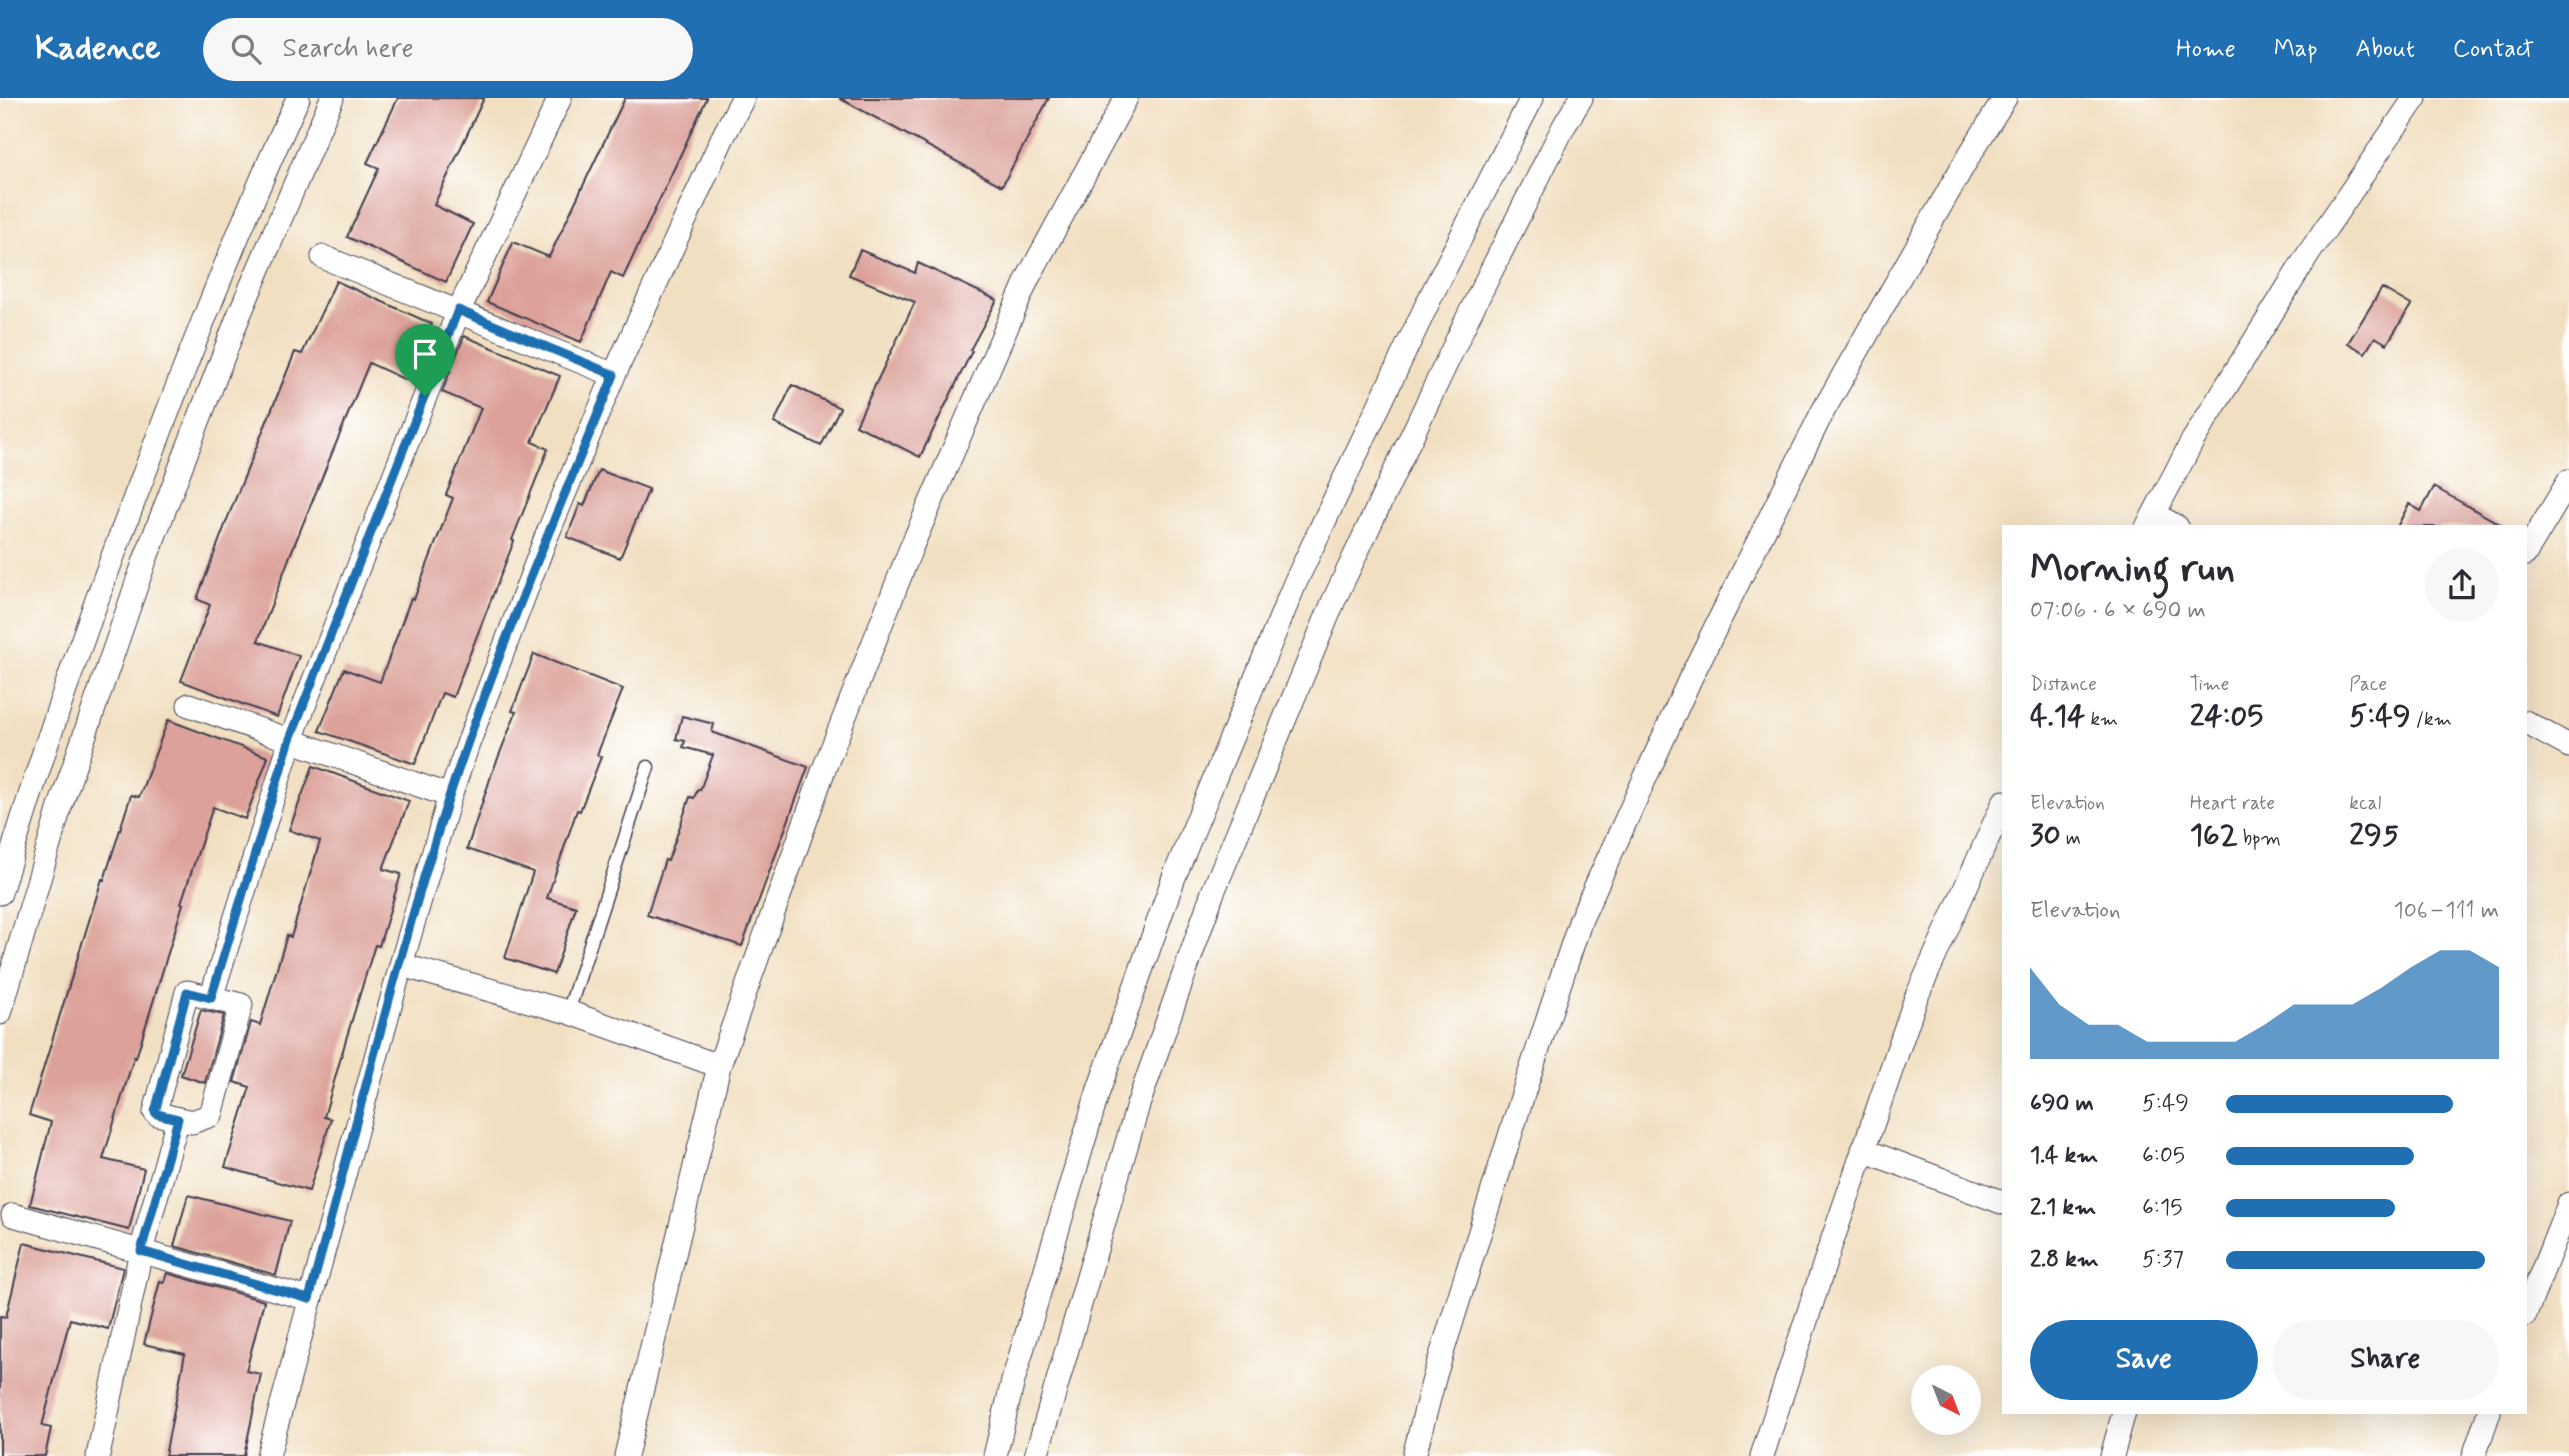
<!DOCTYPE html>
<html lang="en">
<head>
<meta charset="utf-8">
<style>
  body { margin:0; font-family:Mynerve,sans-serif; background:#f7f7f7; color:#2b2b33; height:100vh; display:flex; flex-direction:column; font-size:26px; white-space:nowrap }
  * { box-sizing:border-box; margin:0 }
  p { font-size:23px; color:#7c7c81 }
  .icon { flex:none; width:38px; height:38px; fill:none; stroke:currentColor; stroke-width:2; stroke-linecap:round; stroke-linejoin:round }
  .map { position:relative; flex:1; overflow:hidden }
  .sheet { position:absolute; left:2002px; top:427px; width:525px; height:889px; display:flex; flex-direction:column; background:#fff; border-radius:0px; box-shadow:0 7px 28px #0002 }
  .sheet>* { flex:none }
  .needle { width:46px; rotate:138deg }
  .buttons { position:absolute; left:1911px; top:1267px; display:grid; gap:14px }
  .buttons a { display:grid; place-items:center; width:70px; height:70px; border-radius:50%; background:#fff; box-shadow:0 7px 28px #0002; font-size:35px }
  .pin { position:absolute; display:grid; place-items:center; width:60px; height:60px; color:#fff; margin:-72px -30px; border-radius:50% 50% 50% 0; rotate:-45deg; box-shadow:0 0 7px #0007 }
  .pin .icon { rotate:45deg }
  .round { display:grid; place-items:center; flex:none; width:74px; height:74px; border-radius:37px; background:#f7f7f7 }
  .head { display:flex; align-items:center; justify-content:space-between; height:119px; padding:0 28px }
  h1 { font-size:38px; font-weight:800; line-height:52px }
  .stats { display:grid; grid-template-columns:repeat(3,1fr); gap:10px; height:119px; padding:7px 28px }
  .stats div { display:grid; align-content:center }
  .stats b { font-size:30px; font-weight:800 }
  .stats small { font-size:19px; font-weight:400 }
  .stats p { font-size:19px }
  .chart { height:196px; padding:14px 28px }
  .chart p { display:flex; justify-content:space-between }
  .chart svg { width:100%; height:126px; margin-top:7px; fill:#1f6fb2; opacity:.7 }
  .button { display:flex; gap:14px; margin-top:auto; padding:14px 28px }
  .button a { flex:1; height:80px; border-radius:42px; background:#1f6fb2; color:#fff; font-size:28px; font-weight:800; line-height:80px; text-align:center }
  .button a+a { background:#f7f7f7; color:#2b2b33 }
  ul { padding:0 28px; list-style:none; font-size:23px }
  li { display:grid; grid-template-columns:112px 84px 1fr; align-items:center; height:52px }
  li i { height:18px; border-radius:9px; background:#1f6fb2 }
  header { display:flex; align-items:center; gap:42px; box-sizing:border-box; height:98px; padding:0 35px; background:#1f6fb2; color:#fff }
  header strong { font-size:33px }
  nav { display:flex; gap:38px; margin-inline-start:auto; font-size:24px }
  .search { width:490px; height:63px; background:#f7f7f7; display:flex; align-items:center; gap:18px; box-sizing:border-box; padding:0 24px; border-radius:38px; color:#7c7c81; font-size:26px }
  .map>svg:first-child { display:block }
  .building { fill:#dca19a }
  .lines { fill:none; stroke-linecap:round; stroke-linejoin:round }
  .service-casing { stroke:#413e4f; stroke-width:15 }
  .minor-casing { stroke:#413e4f; stroke-width:25 }
  .service { stroke:#fff; stroke-width:12 }
  .minor { stroke:#fff; stroke-width:23 }
  .route-casing { stroke:#fff; stroke-width:14 }
  .route { stroke:#1f6fb2; stroke-width:9 }
</style>
</head>
<body>
<header>
<strong>Kadence</strong>
<div class="search"><svg class="icon" aria-label="search" viewBox="0 0 24 24"><circle cx="10" cy="10" r="6"/><path d="M15 15l6 6"/></svg>Search here</div>
<nav><a>Home</a><a>Map</a><a>About</a><a>Contact</a></nav>
</header>
<div class="map">
<svg width="2569" height="1358" viewBox="0 0 2569 1358">
  <rect width="100%" height="100%" fill="#fff"/>
  <filter id="ink" filterUnits="userSpaceOnUse"><feTurbulence type="fractalNoise" baseFrequency=".0143" numOctaves="2"/><feDisplacementMap in="SourceGraphic" scale="14" xChannelSelector="R" yChannelSelector="G"/><feConvolveMatrix kernelMatrix="1 2 1 2 8 2 1 2 1" color-interpolation-filters="sRGB"/></filter>
  <filter id="wash" filterUnits="userSpaceOnUse"><feTurbulence type="fractalNoise" baseFrequency=".00686" numOctaves="4" result="noise"/><feDisplacementMap in="SourceGraphic" scale="28" xChannelSelector="R" yChannelSelector="G"/><feGaussianBlur stdDeviation="1.57" result="paint"/><feColorMatrix in="noise" values="0 0 0 0 0 0 0 0 0 0 0 0 0 0 0 0 0 1.4 0 .05"/><feComposite in="paint" operator="in"/></filter>
  <g filter="url(#wash)">
    <rect width="100%" height="100%" fill="#f1dfc1"/>
    <g id="blocks">
      <!-- building -->
      <path class="building" d="M398,0H484L434,107L473,126L446,184L347,139L379,70L367,65Z
        M625,0H707L623,180L611,174L581,244L487,204L513,144L549,159Z
        M839,0H1049L1002,88Z
        M860,152L915,175L918,165L997,202L970,252L972,253L920,359L856,327L915,204L849,177Z
        M336,183L432,226L406,282L369,265L291,455L258,543L299,558L277,619L181,583L210,507L197,501L230,414L295,254L302,256Z
        M2382,190L2411,207L2387,246L2375,239L2365,255L2348,245Z
        M464,238L560,278L532,344L548,351L512,442L514,443L453,599L442,595L415,666L319,633L344,571L380,584L411,500L414,501L453,400L446,397L481,310L442,294Z
        M792,287L840,310L821,348L774,325Z
        M599,372L649,391L620,460L567,439L580,406L584,408Z
        M2434,389L2505,429H2397L2409,406L2421,413Z
        M534,556L623,591L597,657L601,659L580,713L577,712L547,800L576,809L554,876L505,860L533,774L467,751L491,678L516,614L512,613Z
        M682,618L714,626L712,634L808,669L742,848L647,817L665,762L668,763L690,699L694,700L698,691L700,692L713,657L683,649L685,643L676,641Z
        M168,622L268,659L245,721L213,709L181,805L183,806L136,960L134,959L103,1061L144,1071L129,1132L30,1107L51,1024L29,1017L102,781L104,782L131,697L139,699Z
        M313,668L409,703L383,771L401,776L379,848L375,847L347,938L324,1019L331,1021L309,1093L225,1069L250,989L234,984L251,924L260,927L287,837L291,839L320,743L289,732Z
        M201,912L224,917L205,985L181,977Z
        M188,1097L290,1123L276,1177L174,1148Z
        M24,1145L123,1170L108,1231L70,1221L42,1328L51,1330L45,1358H0V1218L6,1219Z
        M167,1175L264,1203L246,1273L261,1276L244,1358H165L185,1256L144,1246L160,1183L164,1184Z"/>
    </g>
  </g>
  <g filter="url(#ink)">
    <use href="#blocks" fill-opacity="0" stroke="#413e4f" stroke-width="2"/>
    <g class="lines">
      <defs>
        <path id="service" d="M568,914L648,669"/>
        <path id="minor" d="M323,159L614,277
          M2154,416L2177,429
          M2147,429L2193,342L2309,155L2415,0
          M2525,456L2569,383
          M189,607L450,698
          M2525,624L2569,648
          M0,795C43,649 94,505 149,363C195,241 243,119 298,0
          M401,867L568,914L719,968
          M187,894L241,907L211,1017L192,1024L157,1016L155,1014Z
          M211,900L291,641L459,212L560,0
          M0,915L60,709L145,462L237,222L332,0
          M1863,1052L2004,1105
          M13,1117L309,1201
          M2525,1217L2569,1106
          M98,1358L141,1153L178,1021
          M268,1358L401,867L450,698L468,646L545,442L614,277L722,41L743,0
          M626,1358L719,968L824,671L911,450L1028,180L1126,0
          M995,1358L1013,1283L1098,994L1174,779L1295,485L1431,198L1532,0
          M1036,1358L1138,1007L1213,794L1334,502L1469,217L1564,28L1581,0
          M1414,1358L1435,1277L1525,990L1581,821L1690,581L1823,313L1967,61L2005,0
          M1762,1358L1830,1149L1916,900L2004,704
          M2112,1358L2124,1314
          M2474,1358L2489,1314"/>
      </defs>
      <!-- service casing -->
      <use href="#service" class="service-casing"/>
      <!-- minor casing -->
      <use href="#minor" class="minor-casing"/>
      <!-- service -->
      <use href="#service" class="service"/>
      <!-- minor -->
      <use href="#minor" class="minor"/>
    </g>
  </g>
  <g class="lines" filter="url(#ink)">
    <defs>
      <path id="route" d="M458,212L614,277C557,415 497,554 450,696C396,862 355,1033 309,1201L141,1153L178,1021L157,1016L155,1014L187,894L211,900L290,641Z"/>
    </defs>
    <!-- route casing -->
    <use href="#route" class="route-casing"/>
    <!-- route -->
    <use href="#route" class="route"/>
  </g>
</svg>
<div class="buttons">
<a><svg class="needle" viewBox="-14 -14 28 28"><path d="M0-13l5 13h-10z" fill="#e53935"/><path d="M0 13l5-13h-10z" fill="#7c7c81"/></svg></a>
</div>
<div class="pin" style="left:425px;top:298px;background:#1e9e55"><svg class="icon" aria-label="arrive" viewBox="0 0 24 24"><path d="M6 21V4h12l-3 4 3 4H6"/></svg></div>
<section class="sheet">
<div class="head"><div><h1>Morning run</h1><p>07:06 · 6 × 690 m</p></div><a class="round"><svg class="icon" aria-label="share" viewBox="0 0 24 24"><path d="M12 15V3M7 8l5-5 5 5M5 13v7h14v-7"/></svg></a></div>
<div class="stats">
<div><p>Distance</p><b>4.14<small> km</small></b></div>
<div><p>Time</p><b>24:05</b></div>
<div><p>Pace</p><b>5:49<small> /km</small></b></div>
</div>
<div class="stats">
<div><p>Elevation</p><b>30<small> m</small></b></div>
<div><p>Heart rate</p><b>162<small> bpm</small></b></div>
<div><p>kcal</p><b>295</b></div>
</div>
<div class="chart"><p><span>Elevation</span>106–111 m</p>
<svg viewBox="0 0 160 44" preserveAspectRatio="none"><path d="M0 44V12L10 25L20 32L30 32L40 38L50 38L60 38L70 38L80 32L90 25L100 25L110 25L120 19L130 12L140 6L150 6L160 12V44z"/></svg>
</div>
<ul>
<li><b>690 m</b>5:49<i style="width:83%"></i></li>
<li><b>1.4 km</b>6:05<i style="width:69%"></i></li>
<li><b>2.1 km</b>6:15<i style="width:62%"></i></li>
<li><b>2.8 km</b>5:37<i style="width:95%"></i></li>
</ul>
<div class="button"><a>Save</a><a>Share</a></div>
</section>
</div>
</body>
</html>
